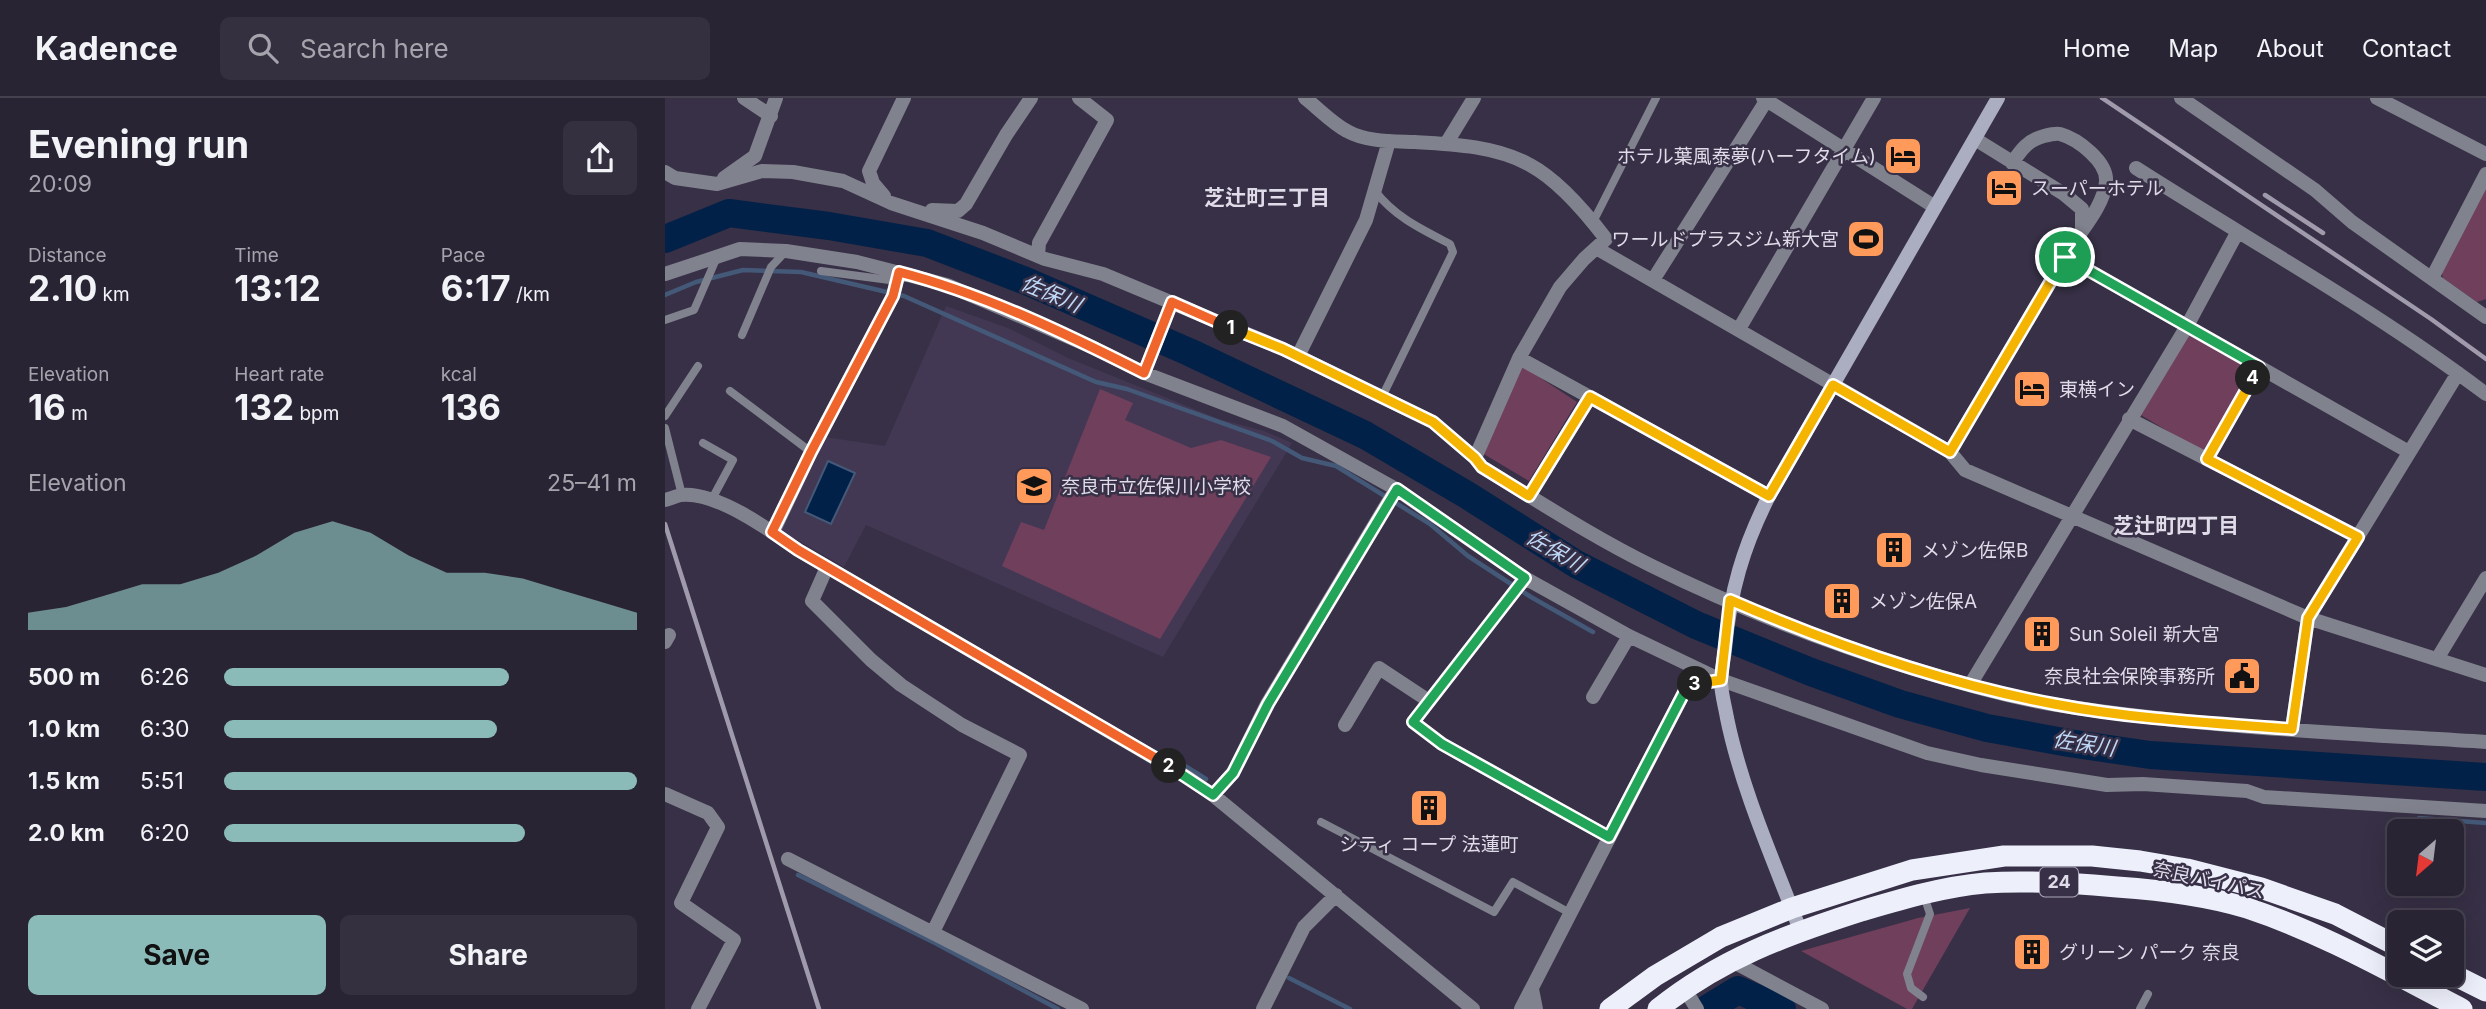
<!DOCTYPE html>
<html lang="en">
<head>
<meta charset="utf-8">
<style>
  body { margin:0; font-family:Inter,"Noto Sans JP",sans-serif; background:#353040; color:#f1f3f6; height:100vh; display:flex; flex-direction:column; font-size:26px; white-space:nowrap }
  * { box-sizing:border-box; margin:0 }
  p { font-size:23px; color:#a5a4ac }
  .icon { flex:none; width:38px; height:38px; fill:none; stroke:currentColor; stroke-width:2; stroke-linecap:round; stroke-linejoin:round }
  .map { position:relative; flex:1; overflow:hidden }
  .drawer { display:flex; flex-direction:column; background:#292434; width:665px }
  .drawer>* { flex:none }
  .needle { width:46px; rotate:208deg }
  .fabs { position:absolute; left:1722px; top:721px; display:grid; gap:14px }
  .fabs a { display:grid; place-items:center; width:77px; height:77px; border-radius:10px; background:#292434; box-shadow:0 7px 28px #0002,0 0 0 2px #45414f; font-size:35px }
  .pin { position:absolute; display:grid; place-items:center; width:60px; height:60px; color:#fff; margin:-30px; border:4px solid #fff; border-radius:50%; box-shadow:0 2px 7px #0007 }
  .km { position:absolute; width:35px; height:35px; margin:-18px; border-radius:50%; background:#222; color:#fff; font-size:19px; line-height:35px; text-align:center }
  .round { display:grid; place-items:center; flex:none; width:74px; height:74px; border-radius:10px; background:#353040 }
  .summary { display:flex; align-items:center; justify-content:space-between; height:119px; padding:0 28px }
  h1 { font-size:38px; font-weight:700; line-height:52px }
  .figures { display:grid; grid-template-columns:repeat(3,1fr); gap:10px; height:119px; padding:7px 28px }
  .figures div { display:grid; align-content:center }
  .figures b { font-size:35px; font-weight:700 }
  .figures small { font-size:19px; font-weight:400 }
  .figures p { font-size:19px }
  .chart { height:196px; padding:14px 28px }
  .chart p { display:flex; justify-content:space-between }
  .chart svg { width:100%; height:126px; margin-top:7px; fill:#8bbbb9; opacity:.7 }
  .primary-button { display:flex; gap:14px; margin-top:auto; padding:14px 28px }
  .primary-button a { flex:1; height:80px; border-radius:10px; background:#8bbbb9; color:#111; font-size:28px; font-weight:700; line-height:80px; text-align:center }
  .primary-button a+a { background:#353040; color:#f1f3f6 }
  ul { padding:0 28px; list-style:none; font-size:23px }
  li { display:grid; grid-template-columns:112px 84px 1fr; align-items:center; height:52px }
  li i { height:18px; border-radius:9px; background:#8bbbb9 }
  header { display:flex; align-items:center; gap:42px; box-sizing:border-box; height:98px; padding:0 35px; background:#292434; border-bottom:2px solid #45414f }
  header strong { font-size:33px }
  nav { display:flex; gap:38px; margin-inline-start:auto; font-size:24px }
  .search { width:490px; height:63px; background:#353040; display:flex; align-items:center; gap:18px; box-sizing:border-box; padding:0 24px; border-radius:10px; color:#a5a4ac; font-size:26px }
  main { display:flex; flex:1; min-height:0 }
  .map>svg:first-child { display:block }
  .built { fill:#423854 }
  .green { fill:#6f3f5c }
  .water { fill:#022148; stroke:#445978; stroke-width:2 }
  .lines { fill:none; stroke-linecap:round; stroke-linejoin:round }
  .stream { stroke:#445978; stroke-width:4.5 }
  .river { stroke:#022148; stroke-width:28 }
  .lane { stroke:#80828e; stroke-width:8 }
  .street { stroke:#80828e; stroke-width:14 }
  .secondary { stroke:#abaec1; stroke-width:14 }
  .highway { stroke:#edeffb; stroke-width:21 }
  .rail { stroke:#a09bac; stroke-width:4.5 }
  .split-1-casing { stroke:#fff; stroke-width:14 }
  .split-2-casing { stroke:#fff; stroke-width:14 }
  .split-3-casing { stroke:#fff; stroke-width:14 }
  .split-4-casing { stroke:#fff; stroke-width:14 }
  .split-5-casing { stroke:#fff; stroke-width:14 }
  .split-1 { stroke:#f5b400; stroke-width:9 }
  .split-2 { stroke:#f0652b; stroke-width:9 }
  .split-3 { stroke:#22a559; stroke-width:9 }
  .split-4 { stroke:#f5b400; stroke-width:9 }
  .split-5 { stroke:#22a559; stroke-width:9 }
  .labels { text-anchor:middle; stroke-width:5; stroke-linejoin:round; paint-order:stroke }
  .shield { fill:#373046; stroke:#ada8b8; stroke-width:2 }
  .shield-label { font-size:18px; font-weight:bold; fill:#dfdbe9 }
  .poi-label { font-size:19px; fill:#dfdbe9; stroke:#373046; text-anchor:start }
  .street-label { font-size:19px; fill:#dfdbe9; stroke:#373046 }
  .neighbourhood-label { font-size:21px; font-weight:bold; fill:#dfdbe9; stroke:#373046 }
  .water-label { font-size:21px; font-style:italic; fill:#bfd8f8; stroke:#373046 }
</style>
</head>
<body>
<header>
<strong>Kadence</strong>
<div class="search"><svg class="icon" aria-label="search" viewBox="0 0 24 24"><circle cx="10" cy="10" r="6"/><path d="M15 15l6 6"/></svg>Search here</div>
<nav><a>Home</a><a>Map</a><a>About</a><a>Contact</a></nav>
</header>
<main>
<section class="drawer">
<div class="summary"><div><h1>Evening run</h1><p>20:09</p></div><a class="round"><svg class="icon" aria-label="share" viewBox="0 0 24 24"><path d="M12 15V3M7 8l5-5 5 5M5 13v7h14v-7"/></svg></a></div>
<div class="figures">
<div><p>Distance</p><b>2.10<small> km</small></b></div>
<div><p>Time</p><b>13:12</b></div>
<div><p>Pace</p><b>6:17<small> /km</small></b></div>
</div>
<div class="figures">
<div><p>Elevation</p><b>16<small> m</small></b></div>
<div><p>Heart rate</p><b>132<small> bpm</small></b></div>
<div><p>kcal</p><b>136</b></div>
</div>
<div class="chart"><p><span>Elevation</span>25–41 m</p>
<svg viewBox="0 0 160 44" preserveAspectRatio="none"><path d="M0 44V38L10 36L20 32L30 28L40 28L50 24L60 18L70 10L80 6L90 10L100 18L110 24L120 24L130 26L140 30L150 34L160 38V44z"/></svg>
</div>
<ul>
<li><b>500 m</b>6:26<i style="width:69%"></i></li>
<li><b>1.0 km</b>6:30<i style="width:66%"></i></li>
<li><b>1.5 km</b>5:51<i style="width:100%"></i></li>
<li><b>2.0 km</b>6:20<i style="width:73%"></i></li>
</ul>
<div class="primary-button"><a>Save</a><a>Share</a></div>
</section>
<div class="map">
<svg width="1821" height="911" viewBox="0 0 1821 911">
  <rect width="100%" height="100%" fill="#373046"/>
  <!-- built -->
  <path class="built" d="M281,208L343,230L403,260L554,321L599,333L627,345L498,559L201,427L179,469L115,432L160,339L220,348Z"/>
  <!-- green -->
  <path class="green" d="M1821,85V201L1812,204L1778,180L1776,171Z
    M1527,236L1586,272L1538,354L1474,316L1518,239Z
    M856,267L912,304L864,383L817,355Z
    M435,291L468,305L460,322L526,350L556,342L606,359L495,541L337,468L356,424L379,432Z
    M1305,810L1247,911H1242L1136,853L1253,820Z"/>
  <!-- water -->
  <path class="water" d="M163,363L190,375L166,426L140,414Z"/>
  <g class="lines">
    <!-- stream -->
    <path class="stream" d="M0,197L31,184L78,172L136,174L239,198L431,284L462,291L607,343L637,360L671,368L765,426L803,458L866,499L928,534
      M501,656L541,681
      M1754,720L1821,725
      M133,777L270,845L393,911
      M624,880L685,911"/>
    <!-- river -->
    <path class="river" d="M0,141L64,115L164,128L262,145L361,183L524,254L700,337L802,397L911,466L1031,527L1146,574L1235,606L1322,630L1404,645L1485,657L1821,679
      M1042,911L1073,892L1117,911"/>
    <!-- lane -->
    <path class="lane" d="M710,93C730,119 756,131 785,146L788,154L717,299
      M928,124L991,0
      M156,173L232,183
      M0,222L29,212L52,159
      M77,237L106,169L121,153
      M65,293L146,354
      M0,318L33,268
      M0,330L17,397
      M38,345L68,362L47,401
      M656,724L829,814L848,784L905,815
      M1258,899L1246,890L1242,876L1265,816L1259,798
      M1475,911L1483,896"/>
    <!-- street -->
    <path class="street" d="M79,0L106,18
      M640,0C654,11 667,25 682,33C701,44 729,43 750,44C787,46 832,48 865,67C893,82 922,116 941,141L919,161L895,189L854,260L810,360
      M1098,0L1270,109
      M1516,0L1650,92L1687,124L1821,219
      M1712,0L1821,56
      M1310,41L1399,96L1417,111V133L1400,159L1744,354
      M781,46L809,0
      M1347,65C1356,52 1363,42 1379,38C1383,37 1391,35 1395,36C1413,41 1443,64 1441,84C1439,102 1427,119 1417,133
      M1471,70C1588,145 1710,212 1821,296
      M0,74L10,80L52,86L97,73L128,74L178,83L226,105L318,135L380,161L438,176L618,251L768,324L810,360L817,369C873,403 928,439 987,468C1074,511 1166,546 1259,574C1303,587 1347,600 1392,607C1534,629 1678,635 1821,644
      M59,80L90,58L111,0
      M219,98L208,85L204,73L239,0
      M267,112L293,113L301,106L341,37L366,0
      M931,150L1285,354L1300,372L1643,520L1821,577
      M373,158L374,145L442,22L414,0
      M0,176L75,151L121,153L192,164L282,187L427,249L479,275L618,328L731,391L860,480L964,538L1056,582L1262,655L1316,667L1442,687L1478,686L1582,693L1599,699L1821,713
      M1767,180L1821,76
      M988,182L1103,0
      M1074,231L1209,0
      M633,258L701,122L724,43
      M854,260L1104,398
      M479,275L507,204
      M1464,321L1693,439
      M1285,354L1400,159
      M1542,361L1594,269
      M864,398L925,299
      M0,402C5,401 11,398 16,397C51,393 105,432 133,452L522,679L548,697L808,911
      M108,434L146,354L228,198L234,174
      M162,469L147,503L206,562L236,587L297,627L355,657L268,834
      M860,480L748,624L777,646L944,739
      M0,544L4,537
      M1772,561L1821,480
      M1305,587L1522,228L1572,135
      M928,599L964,538
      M680,627L714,570L764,603
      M1627,631L1643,520L1793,275
      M0,696L43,715L53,729L16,805L69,842L33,911
      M548,697L568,675L602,606L731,391
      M123,761L417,911
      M1065,862L1157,911
      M1019,890L1032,911
      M867,891L871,911
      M598,911L639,829L671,797
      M856,911L1023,587L1054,583"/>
    <!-- secondary -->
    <path class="secondary" d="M1135,832C1109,763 1077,693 1062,620C1060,608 1056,595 1056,583C1056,573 1059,561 1060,551C1065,494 1078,449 1104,398L1333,0"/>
    <!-- highway -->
    <path class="highway" d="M1787,876L1821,893
      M945,911L990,878L1056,839L1127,810L1247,772L1339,758H1427L1475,763L1522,771L1596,790L1670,816L1734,849
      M993,911C1055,861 1121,837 1196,813C1237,801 1277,789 1320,785C1364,782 1408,785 1452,789C1495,792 1540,797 1582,810C1658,835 1727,875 1797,911"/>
    <!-- rail -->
    <path class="rail" d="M1437,0L1766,221L1821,261
      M1600,97L1658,135
      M0,426L154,911"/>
  </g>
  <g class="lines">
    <defs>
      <path id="split-1" d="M566,230L618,251L768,324L810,360L817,369L864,398L925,299L1104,398L1168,287L1285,354L1400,159"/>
      <path id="split-2" d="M504,668L133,452L107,434L146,354L228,198L234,174C319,196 400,235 479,275L507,204L566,230"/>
      <path id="split-3" d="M504,668L548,697L568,675L603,606L732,391L860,480L748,624L777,646L944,739L1023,587L1030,586"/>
      <path id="split-4" d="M1030,586L1056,582L1065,502C1169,547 1277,585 1389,606C1467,621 1548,625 1627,631L1643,520L1693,439L1542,361L1588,280"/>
      <path id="split-5" d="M1400,159L1594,269L1588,280"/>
    </defs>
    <!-- split-1 casing -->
    <use href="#split-1" class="split-1-casing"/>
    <!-- split-2 casing -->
    <use href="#split-2" class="split-2-casing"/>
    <!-- split-3 casing -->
    <use href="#split-3" class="split-3-casing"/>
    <!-- split-4 casing -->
    <use href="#split-4" class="split-4-casing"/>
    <!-- split-5 casing -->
    <use href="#split-5" class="split-5-casing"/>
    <!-- split-1 -->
    <use href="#split-1" class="split-1"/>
    <!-- split-2 -->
    <use href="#split-2" class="split-2"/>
    <!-- split-3 -->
    <use href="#split-3" class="split-3"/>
    <!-- split-4 -->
    <use href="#split-4" class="split-4"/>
    <!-- split-5 -->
    <use href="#split-5" class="split-5"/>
  </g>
  <!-- icons -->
  <defs>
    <symbol id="hotel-square" viewBox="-11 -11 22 22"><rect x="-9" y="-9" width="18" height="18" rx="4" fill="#ff9a5b" stroke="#373046"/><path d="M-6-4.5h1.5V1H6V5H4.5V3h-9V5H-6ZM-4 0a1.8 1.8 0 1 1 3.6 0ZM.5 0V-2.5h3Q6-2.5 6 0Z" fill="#111"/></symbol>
    <symbol id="stadium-square" viewBox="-11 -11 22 22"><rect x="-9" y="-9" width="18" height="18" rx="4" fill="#ff9a5b" stroke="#373046"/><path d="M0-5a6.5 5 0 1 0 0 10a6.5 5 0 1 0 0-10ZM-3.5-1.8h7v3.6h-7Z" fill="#111"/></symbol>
    <symbol id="school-square" viewBox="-11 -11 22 22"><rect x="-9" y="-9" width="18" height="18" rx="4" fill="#ff9a5b" stroke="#373046"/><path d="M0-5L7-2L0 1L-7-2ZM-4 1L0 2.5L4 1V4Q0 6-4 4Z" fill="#111"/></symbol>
    <symbol id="building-square" viewBox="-11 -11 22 22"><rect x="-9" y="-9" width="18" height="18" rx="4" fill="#ff9a5b" stroke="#373046"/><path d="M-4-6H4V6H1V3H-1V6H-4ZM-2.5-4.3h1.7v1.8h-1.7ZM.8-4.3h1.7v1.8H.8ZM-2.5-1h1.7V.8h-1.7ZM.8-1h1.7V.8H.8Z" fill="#111"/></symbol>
    <symbol id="civic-square" viewBox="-11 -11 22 22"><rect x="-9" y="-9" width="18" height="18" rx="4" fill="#ff9a5b" stroke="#373046"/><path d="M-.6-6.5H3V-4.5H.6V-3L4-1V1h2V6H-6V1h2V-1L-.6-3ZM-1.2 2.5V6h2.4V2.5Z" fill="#111"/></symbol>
  </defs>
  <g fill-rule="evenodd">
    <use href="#hotel-square" x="1216" y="36" width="44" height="44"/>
    <use href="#hotel-square" x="1317" y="68" width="44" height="44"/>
    <use href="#stadium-square" x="1179" y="119" width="44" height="44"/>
    <use href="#hotel-square" x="1345" y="269" width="44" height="44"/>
    <use href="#school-square" x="347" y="366" width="44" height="44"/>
    <use href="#building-square" x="1207" y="430" width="44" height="44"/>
    <use href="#building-square" x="1155" y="481" width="44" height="44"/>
    <use href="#building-square" x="1355" y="514" width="44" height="44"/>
    <use href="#civic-square" x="1555" y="556" width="44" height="44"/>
    <use href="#building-square" x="742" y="688" width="44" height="44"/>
    <use href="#building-square" x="1345" y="832" width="44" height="44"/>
  </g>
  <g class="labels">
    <!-- shield labels -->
    <rect class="shield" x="1375" y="769.5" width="38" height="29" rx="5"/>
    <g class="shield-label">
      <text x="1394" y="790">24</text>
    </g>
    <!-- poi labels -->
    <g class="poi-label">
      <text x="1211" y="65" text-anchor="end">ホテル葉風泰夢(ハーフタイム)</text>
      <text x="1366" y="97">スーパーホテル</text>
      <text x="1174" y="148" text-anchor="end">ワールドプラスジム新大宮</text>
      <text x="1394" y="298">東横イン</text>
      <text x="396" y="395">奈良市立佐保川小学校</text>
      <text x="1256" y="459">メゾン佐保B</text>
      <text x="1204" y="510">メゾン佐保A</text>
      <text x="1404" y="543">Sun Soleil 新大宮</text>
      <text x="1550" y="585" text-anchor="end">奈良社会保険事務所</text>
      <text x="764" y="753" text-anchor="middle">シティ コープ 法蓮町</text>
      <text x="1394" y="861">グリーン パーク 奈良</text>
    </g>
    <!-- street labels -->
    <g class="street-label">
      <text transform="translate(1544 782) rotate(12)" y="7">奈良バイパス</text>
    </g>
    <!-- neighbourhood labels -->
    <g class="neighbourhood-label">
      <text x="602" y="107">芝辻町三丁目</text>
      <text x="1511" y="435">芝辻町四丁目</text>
    </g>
    <!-- water labels -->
    <g class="water-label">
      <text transform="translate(386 196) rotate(23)" y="7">佐保川</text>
      <text transform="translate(890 453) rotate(30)" y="7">佐保川</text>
      <text transform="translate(1419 646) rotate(9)" y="7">佐保川</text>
    </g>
  </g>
</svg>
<div class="fabs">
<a><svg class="needle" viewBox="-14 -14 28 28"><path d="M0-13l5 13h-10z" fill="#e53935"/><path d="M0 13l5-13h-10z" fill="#a5a4ac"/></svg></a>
<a><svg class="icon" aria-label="layers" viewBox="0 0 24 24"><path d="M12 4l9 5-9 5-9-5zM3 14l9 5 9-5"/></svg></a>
</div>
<div class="pin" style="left:1400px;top:159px;background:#1e9e55"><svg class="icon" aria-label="arrive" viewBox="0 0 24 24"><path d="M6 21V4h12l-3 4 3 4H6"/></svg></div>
<b class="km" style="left:566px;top:230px">1</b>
<b class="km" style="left:504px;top:668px">2</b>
<b class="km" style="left:1030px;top:586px">3</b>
<b class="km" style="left:1588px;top:280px">4</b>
</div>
</main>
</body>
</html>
